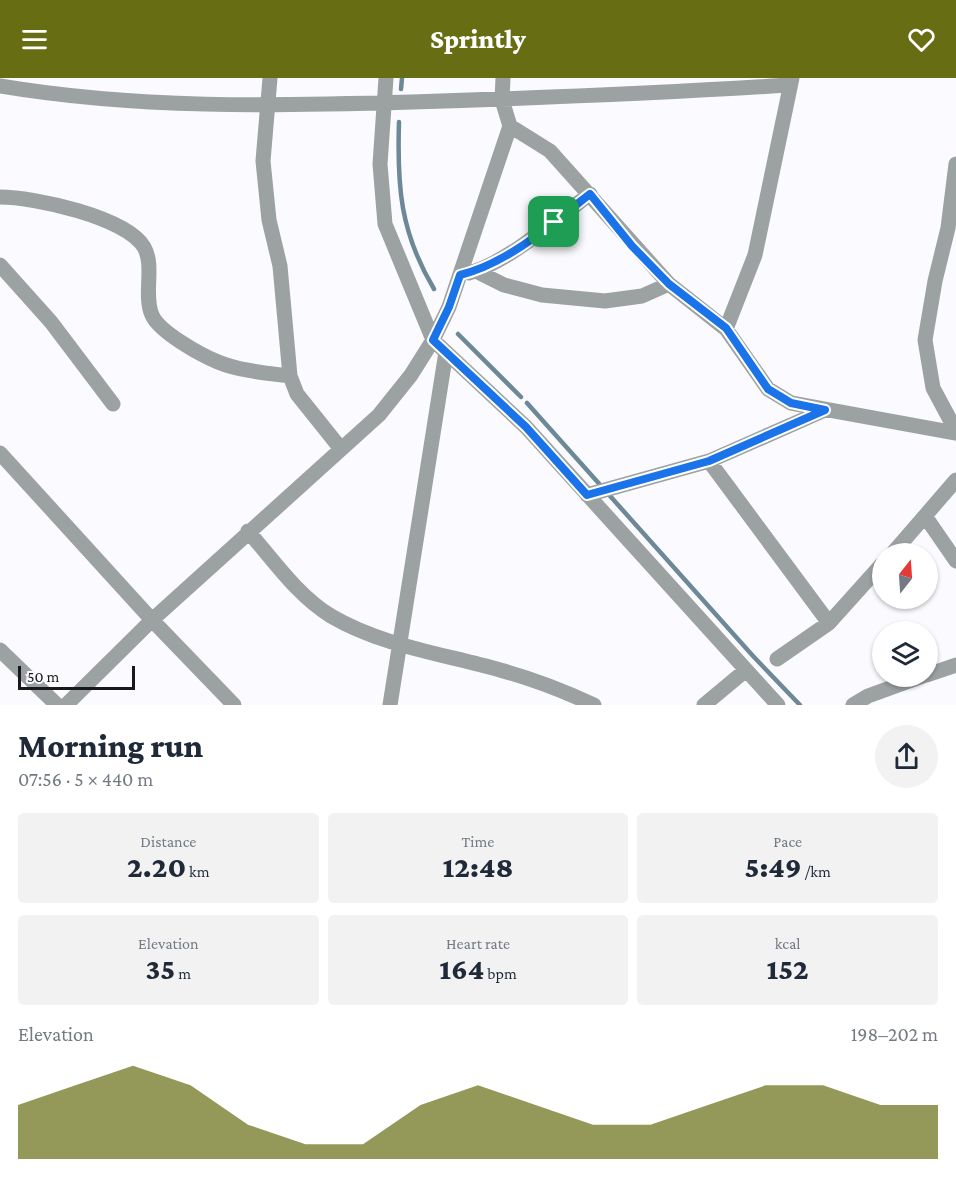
<!DOCTYPE html>
<html lang="en">
<head>
<meta charset="utf-8">
<style>
  body { margin:0; font-family:"Crimson Pro",serif; background:#f2f2f3; color:#1f2937; height:100vh; display:flex; flex-direction:column; font-size:22px; white-space:nowrap }
  * { box-sizing:border-box; margin:0 }
  p { font-size:20px; color:#747a83 }
  .icon { flex:none; width:33px; height:33px; fill:none; stroke:currentColor; stroke-width:2; stroke-linecap:round; stroke-linejoin:round }
  .map { position:relative; height:627px; overflow:hidden }
  .side { display:flex; flex-direction:column; background:#fff; flex:1 }
  .side>* { flex:none }
  .needle { width:39px; rotate:17deg }
  .controls { position:absolute; left:872px; top:465px; display:grid; gap:12px }
  .controls a { display:grid; place-items:center; width:66px; height:66px; border-radius:50%; background:#fff; box-shadow:0 2px 4px #0004; font-size:30px }
  .scale { position:absolute; left:18px; bottom:15px; width:117px; box-sizing:border-box; padding-left:6px; border:3px solid #19181b; border-top:0; font-size:16px; line-height:21px; white-space:nowrap; color:#19181b; -webkit-text-stroke:4px #fbfafe; paint-order:stroke }
  .pin { position:absolute; display:grid; place-items:center; width:51px; height:51px; color:#fff; margin:-26px; border-radius:12px; box-shadow:0 3px 9px #0006 }
  .round { display:grid; place-items:center; flex:none; width:63px; height:63px; border-radius:32px; background:#f2f2f3 }
  .headline { display:flex; align-items:center; justify-content:space-between; height:102px; padding:0 18px }
  h1 { font-size:33px; font-weight:800; line-height:45px }
  .metrics { display:grid; grid-template-columns:repeat(3,1fr); gap:9px; height:102px; padding:6px 18px }
  .metrics div { display:grid; align-content:center; border-radius:6px; background:#f2f2f3; text-align:center }
  .metrics b { font-size:30px; font-weight:800 }
  .metrics small { font-size:16px; font-weight:400 }
  .metrics p { font-size:16px }
  .chart { height:168px; padding:12px 18px }
  .chart p { display:flex; justify-content:space-between }
  .chart svg { width:100%; height:108px; margin-top:6px; fill:#676d13; opacity:.7 }
  header { display:flex; justify-content:space-between; align-items:center; height:78px; padding:0 18px; background:#676d13; color:#fff; font-size:27px; font-weight:800 }
  .map>svg:first-child { display:block }
  .lines { fill:none; stroke-linecap:round; stroke-linejoin:round }
  .stream { stroke:#6d8998; stroke-width:4.5 }
  .minor { stroke:#9ca1a1; stroke-width:15 }
  .route-casing { stroke:#fff; stroke-width:12 }
  .route { stroke:#1a73e8; stroke-width:8 }
</style>
</head>
<body>
<header><svg class="icon" aria-label="menu" viewBox="0 0 24 24"><path d="M4 6h16M4 12h16M4 18h16"/></svg>Sprintly<svg class="icon" aria-label="heart" viewBox="0 0 24 24"><path d="M12 20l-8-8c-3-5 5-10 8-4 3-6 11-1 8 4z"/></svg></header>
<div class="map">
<svg width="956" height="627" viewBox="0 0 956 627">
  <rect width="100%" height="100%" fill="#fbfafe"/>
  <g class="lines">
    <!-- stream -->
    <path class="stream" d="M401,11L402,0
      M399,44C397,108 400,154 434,211
      M458,256L521,319
      M527,325L753,578L800,627"/>
    <!-- minor -->
    <path class="minor" d="M270,0L263,83L269,142L280,188L290,298L297,316L341,371
      M386,0L380,86L385,146L433,262L526,349L778,627
      M0,8C136,31 275,28 412,24C538,20 664,15 789,7
      M510,48L550,73L669,206L726,251L768,311L791,325L956,355
      M956,86L948,150L935,203L925,262L933,310L956,353
      M0,119C34,119 126,139 144,169C155,188 143,217 152,237C159,254 201,277 218,284C240,293 267,295 290,298
      M0,187L51,244L113,326
      M476,193L504,207L542,217L605,223L642,218L669,206
      M469,195C507,185 558,140 590,116
      M726,251L755,177L792,0
      M0,375L152,542L234,627
      M709,383L829,545
      M587,417L709,383L825,332
      M925,438L956,483
      M248,453C273,482 298,518 331,538C382,568 444,576 500,592C533,601 564,613 594,627
      M892,476L956,402
      M0,572L57,627
      M777,581L829,545L882,486
      M927,597L956,587
      M66,627L152,542L379,337L411,297L433,262L449,229L510,48L502,22L503,0
      M390,627L446,274
      M704,627L746,592
      M853,627L868,618L923,598"/>
  </g>
  <g class="lines">
    <defs>
      <path id="route" d="M590,116L632,168L669,206L726,250L768,311L791,325L825,332L709,383L587,417L526,349L433,262L449,229L460,197C509,185 551,146 590,116Z"/>
    </defs>
    <!-- route casing -->
    <use href="#route" class="route-casing"/>
    <!-- route -->
    <use href="#route" class="route"/>
  </g>
</svg>
<div class="controls">
<a><svg class="needle" viewBox="-14 -14 28 28"><path d="M0-13l5 13h-10z" fill="#e53935"/><path d="M0 13l5-13h-10z" fill="#747a83"/></svg></a>
<a><svg class="icon" aria-label="layers" viewBox="0 0 24 24"><path d="M12 4l9 5-9 5-9-5zM3 14l9 5 9-5"/></svg></a>
</div>
<div class="scale">50 m</div>
<div class="pin" style="left:554px;top:144px;background:#1e9e55"><svg class="icon" aria-label="arrive" viewBox="0 0 24 24"><path d="M6 21V4h12l-3 4 3 4H6"/></svg></div>
</div>
<section class="side">
<div class="headline"><div><h1>Morning run</h1><p>07:56 · 5 × 440 m</p></div><a class="round"><svg class="icon" aria-label="share" viewBox="0 0 24 24"><path d="M12 15V3M7 8l5-5 5 5M5 13v7h14v-7"/></svg></a></div>
<div class="metrics">
<div><p>Distance</p><b>2.20<small> km</small></b></div>
<div><p>Time</p><b>12:48</b></div>
<div><p>Pace</p><b>5:49<small> /km</small></b></div>
</div>
<div class="metrics">
<div><p>Elevation</p><b>35<small> m</small></b></div>
<div><p>Heart rate</p><b>164<small> bpm</small></b></div>
<div><p>kcal</p><b>152</b></div>
</div>
<div class="chart"><p><span>Elevation</span>198–202 m</p>
<svg viewBox="0 0 160 44" preserveAspectRatio="none"><path d="M0 44V22L10 14L20 6L30 14L40 30L50 38L60 38L70 22L80 14L90 22L100 30L110 30L120 22L130 14L140 14L150 22L160 22V44z"/></svg>
</div>
</section>
</body>
</html>
